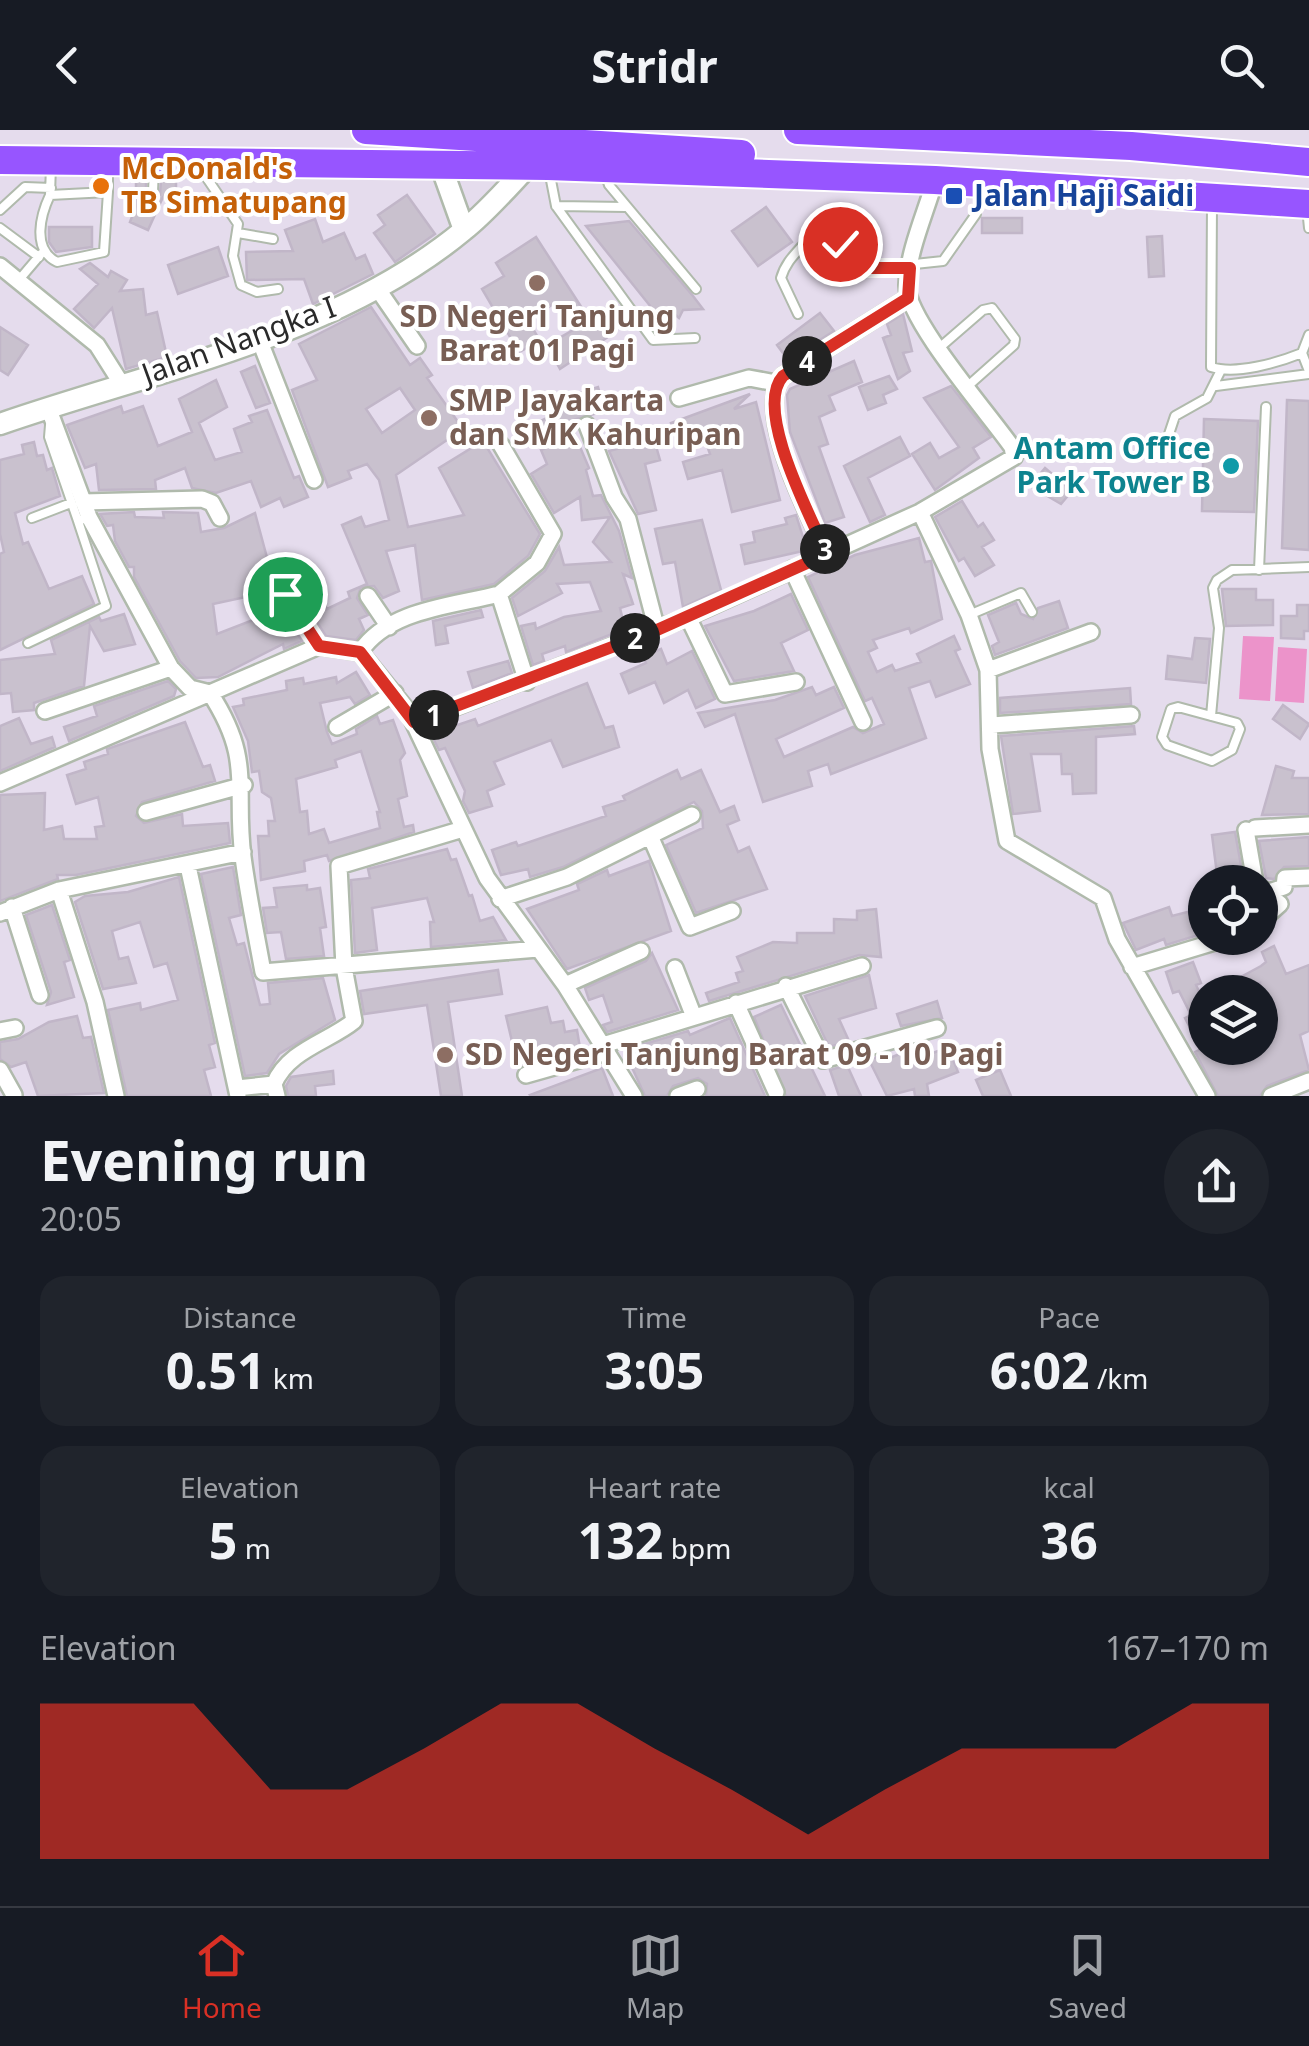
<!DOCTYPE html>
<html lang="en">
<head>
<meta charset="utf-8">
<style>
  body { margin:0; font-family:"Noto Sans",sans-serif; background:#20242c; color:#f1f3f6; height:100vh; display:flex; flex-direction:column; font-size:38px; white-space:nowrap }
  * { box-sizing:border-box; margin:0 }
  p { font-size:32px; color:#9ea1a6 }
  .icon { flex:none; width:55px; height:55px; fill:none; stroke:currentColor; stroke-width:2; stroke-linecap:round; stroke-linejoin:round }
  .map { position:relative; height:966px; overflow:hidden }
  .panel { display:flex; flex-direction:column; background:#171b24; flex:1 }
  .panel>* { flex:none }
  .tools { position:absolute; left:1188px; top:735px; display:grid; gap:20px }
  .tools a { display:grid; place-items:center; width:90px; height:90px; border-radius:50%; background:#171b24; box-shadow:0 2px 8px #0004; font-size:50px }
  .pin { position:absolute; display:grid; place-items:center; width:85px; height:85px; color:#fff; margin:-42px; border:5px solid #fff; border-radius:50%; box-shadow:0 2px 10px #0007 }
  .km { position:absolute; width:50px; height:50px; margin:-25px; border-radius:50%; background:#222; color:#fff; font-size:28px; line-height:50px; text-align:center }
  .round { display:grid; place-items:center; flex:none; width:105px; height:105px; border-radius:52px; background:#20242c }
  .head { display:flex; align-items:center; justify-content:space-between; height:170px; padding:0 40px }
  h1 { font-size:55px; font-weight:700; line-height:75px }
  .metrics { display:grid; grid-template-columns:repeat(3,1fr); gap:15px; height:170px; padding:10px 40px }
  .metrics div { display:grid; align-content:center; border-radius:25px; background:#20242c; text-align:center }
  .metrics b { font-size:50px; font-weight:700 }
  .metrics small { font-size:28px; font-weight:400 }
  .metrics p { font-size:28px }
  .chart { height:280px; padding:20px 40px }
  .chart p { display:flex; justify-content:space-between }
  .chart svg { width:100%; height:180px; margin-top:10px; fill:#d93025; opacity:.7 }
  header { display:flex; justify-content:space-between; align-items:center; height:130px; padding:0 40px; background:#171b24; font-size:45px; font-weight:700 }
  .tabs { display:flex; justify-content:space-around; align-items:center; height:140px; border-top:2px solid #363941; background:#171b24; font-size:28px; color:#9ea1a6 }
  .tabs a { display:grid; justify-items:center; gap:5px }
  .tabs .selected { color:#d93025 }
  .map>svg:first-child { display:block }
  .pitch { fill:#ec93ca }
  .building { fill:#c9c1ce; stroke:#c1b6c8; stroke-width:2.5; fill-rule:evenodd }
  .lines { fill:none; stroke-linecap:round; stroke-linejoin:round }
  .lane-casing { stroke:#b0baac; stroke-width:12 }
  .street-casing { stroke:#b0baac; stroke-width:20 }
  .secondary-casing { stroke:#b0baac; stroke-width:25 }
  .highway-casing { stroke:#fff; stroke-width:32 }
  .lane { stroke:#fff; stroke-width:8 }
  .street { stroke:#fff; stroke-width:15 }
  .secondary { stroke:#fff; stroke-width:20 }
  .highway { stroke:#9755ff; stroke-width:28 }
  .route-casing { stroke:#fff; stroke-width:20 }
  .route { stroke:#d93025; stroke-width:12 }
  .food-dot { fill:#e8710a; stroke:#fff; stroke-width:4 }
  .transit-dot { fill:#1a4fb4; stroke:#fff; stroke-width:4 }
  .education-dot { fill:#8d6e63; stroke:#fff; stroke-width:4 }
  .culture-dot { fill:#0f9aa8; stroke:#fff; stroke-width:4 }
  .labels { text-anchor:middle; stroke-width:8; stroke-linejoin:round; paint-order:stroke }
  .food-label { font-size:30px; font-weight:bold; fill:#c56008; stroke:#fff; text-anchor:start }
  .transit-label { font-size:30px; font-weight:bold; fill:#164399; stroke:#fff; text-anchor:start }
  .education-label { font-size:30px; font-weight:bold; fill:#785e54; stroke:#fff; text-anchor:start }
  .street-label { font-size:30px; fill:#2a2a2a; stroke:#fff }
  .culture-label { font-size:30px; font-weight:bold; fill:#0d838f; stroke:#fff; text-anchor:end }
</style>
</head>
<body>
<header><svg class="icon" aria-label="back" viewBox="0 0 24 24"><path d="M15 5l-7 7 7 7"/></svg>Stridr<svg class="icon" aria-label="search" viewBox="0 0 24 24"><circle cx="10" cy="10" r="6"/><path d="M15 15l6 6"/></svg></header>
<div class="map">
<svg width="1309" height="966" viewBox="0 0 1309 966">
  <rect width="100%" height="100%" fill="#e5dced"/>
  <!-- pitch -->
  <path class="pitch" d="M1243,506L1274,507L1270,571L1239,569Z
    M1278,517L1307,519L1304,573L1275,571Z"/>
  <!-- building -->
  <path class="building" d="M136,49H146V65L154,69L160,65L161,49H176V62L163,67L148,100L130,92L136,76Z
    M407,65L435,104L395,132L374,103L385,95L378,85Z
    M766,77L792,112L758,136L732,101Z
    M982,88H1022V103H982Z
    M315,89L323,112L344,103L356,129L365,125L373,144L313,174L304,149L247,150L246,122L293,121L285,100Z
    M629,91L693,166L703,179L683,180L679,188L671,181L655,182L586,96Z
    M49,97H92V117L56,122L49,112Z
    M1162,106L1164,146L1149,147L1147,107Z
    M536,107L591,192L599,187L611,205L560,239L547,215L573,200L555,173L528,190L540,211L519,222L482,159L504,146L496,133Z
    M218,117L228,146L178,164L168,135Z
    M90,133L108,147L111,141L127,150L120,161L143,159L146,185L157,182L167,227L126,239L112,178L94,198L74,179L98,154L80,139Z
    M371,177L410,235L420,228L432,245L427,248L463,299L396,345L408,397L464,385L439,338L483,311L540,404L528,426L494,454L422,470L415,415L386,421L399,461L383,468L374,456L361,457L357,468L368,485L359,489L364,500L356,510L326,506L294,457L280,454L275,469L302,511L284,519L283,514L218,547L196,548L180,531L134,447V437H129L115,411L113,395L107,396L100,384L134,382L135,387L164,388L163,382L198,383L201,402L224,398L255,383L269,435L292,425L306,455L318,462L327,479L350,468L348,462L367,454L342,395L361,387L365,397L389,390L379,350L367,334L348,341L351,348L328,357L292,260L317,250L299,214ZM400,258L415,280L382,303L366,279ZM264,463L271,483L217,504L213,474Z
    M820,183L834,201L788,230L777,215Z
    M903,184L912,221L903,223L910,241L898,249L883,208L891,205L887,194Z
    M0,197L28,215L8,245L0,240Z
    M854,231L862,252L829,266L835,280L819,287L828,314L819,317L844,387L825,393L790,302L787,265L790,259Z
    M255,236L270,273L256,278L241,242Z
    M889,246L897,259L883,265L886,273L868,280L859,257Z
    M216,250L227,277L199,293L215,330L242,322L234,299L252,292L249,286L267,280L294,348L299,346L308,367L284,377L280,368L261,377L251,351L216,363L192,358L185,338L155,350L156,359L99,360L96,334L85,338L67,295L121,276L123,283L143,276L158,316L192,302L179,269Z
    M951,256L991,307L973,318L979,328L935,360L912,324L930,313L939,328L959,317L924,268Z
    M598,257L605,281L569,291L589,338L586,340L593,366L601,365L619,401L632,448L623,444L633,474L620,478L625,499L566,522L565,516L542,524L544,531L533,535L521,496L535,493L536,499L564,487L601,481L590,452L557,454L562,463L518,486L512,468L545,441L559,417L564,435L611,432L593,412L610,387L582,390L580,367L554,383L531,344L547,334L541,320L548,317L536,293L579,273L576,264Z
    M750,264L734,279L756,272L780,370L732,382L722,340L688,349L683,332L710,324L701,299L677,309L671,293Z
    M1287,270L1309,271V420L1282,418Z
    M1204,289L1258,291L1254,382L1202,381Z
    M900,307L910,326L868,348L885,385L870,392L844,336Z
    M654,309L660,330L645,334L656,380L638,384L609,321Z
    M34,312L37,326L43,325L47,340L52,338L60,366L15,383L23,414L28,412L49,459L82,446L94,474L0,520V424L4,422L0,404V330L24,324L22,315Z
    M1045,338L1072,361L1061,374L1030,356Z
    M962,371L978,397L983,393L994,410L982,417L994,435L975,446L964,428L959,431L935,387Z
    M796,385L807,420L745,434L741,415L755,412L753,402L787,394L785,388Z
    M702,390L721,460L683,477L675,432L663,434L655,399Z
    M919,408L925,432L931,431L942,489L911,503L909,498L873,510L877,518L868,522L877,542L892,535L895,541L921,532L917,524L954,506L960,519L955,521L970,554L936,567L930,551L909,558L926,608L831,644L828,634L808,641L812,656L763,672L735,584L705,597L698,583L775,570L812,557L816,565L834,557L844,578L776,609L784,627L853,597L863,603L884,594L872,568L865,571L808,447L855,425Z
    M1222,459H1256V470H1273V495L1226,496Z
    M791,464L808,500L781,513L794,541L734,551L705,496L754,481Z
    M1059,471L1068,498L995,525L992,516L999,512L988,485L1016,473L1021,484L1033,489L1038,478Z
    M1297,475H1309V501H1304V509L1281,508V486H1297Z
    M481,480L483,487L445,496L448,513L436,515L433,491Z
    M124,484L135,514L104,521L90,496L84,556L34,573V580L13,582L11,563L0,564V530L55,524L51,510L99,487L101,491Z
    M1195,508L1210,509L1206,553L1166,549L1168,526L1192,529Z
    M661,519L667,534L692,521L715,569L696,578L688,560L664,573L655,552L629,563L621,544L646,533L644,526Z
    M508,531L512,543L473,558L468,542Z
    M356,542L370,565L355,574L350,567L320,573L327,602L332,614L357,604L356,599L377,586L380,594L393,590L405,623L400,630L407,666L398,669L404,697L413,695L414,702L329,731L327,725L304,731L305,741L261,750L258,706H269L268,691H275L271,668L262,662L259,641L252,642L248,611L233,577L244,575L243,569L287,560L286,551L303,548L304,554L336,547L337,553ZM361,621L380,682H377L380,698L329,713L324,699L309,704L307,681L300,682L296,649L337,637L335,630Z
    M168,551L176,559L174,566L69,611L64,597L97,586L94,576Z
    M587,553L605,598L613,596L619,617L563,637L551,610L494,632L504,654L487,661L492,676L469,683L463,671L465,661L445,618L439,620L431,604L475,589L478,596Z
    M1130,558L1131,574L1000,583V568Z
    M1283,575L1309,594L1300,609L1273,589Z
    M19,588L31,614L52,607L55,617L0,641V596Z
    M185,592L203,637L210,635L215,651L142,672L136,686L144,693L182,684L183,696L228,693L230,713L76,745H57L58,749L0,771V665L45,663L44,700L62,696L64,709H97L95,697L104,696L98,667L76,674L67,645L86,639L84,632L108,624L107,619Z
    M1134,596L1135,604L1096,607V663L1073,664L1072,644H1062L1061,624H1031L1040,681L1013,684L1001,606Z
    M1276,636L1294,641L1292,648H1309V684L1262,685Z
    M677,640L681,649L701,640L720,682L734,676L739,690L727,695L738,722L749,717L767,759L696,783L666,715L703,698L702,681L694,672L563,737L530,747L528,739L501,745L492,720L516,712L518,716L606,686L603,677L625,670L623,666Z
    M1235,702L1244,752H1218L1212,705Z
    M1309,707V736L1284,737L1274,749L1266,748L1259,711Z
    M447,719L451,730L456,729L469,766L472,765L480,791L493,787L506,810L431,817L430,792H434L427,768L372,778L377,820L355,823L351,750L370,748L368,739Z
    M649,731L671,801L567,839L527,779L579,760L577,754L607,740L609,746Z
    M233,737L241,785L229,788L237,815L244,813L260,875L270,874L268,853L323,848L335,890L279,924L267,943L245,946L201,744Z
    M179,747L215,913L209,915L215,937L204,940L211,966H127L108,880L140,873L141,880L178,870L167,833L154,837L140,792L112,801L119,829L128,827L136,853L103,859L75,772L85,766L128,762Z
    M307,755V760L320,758L326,797L320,798L324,826L286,829L281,802L267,803L263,778L277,777L274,758Z
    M52,775L70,830L64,832L74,867L47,875L51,862L26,785Z
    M1169,777L1172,786L1199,779L1205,803L1166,815L1164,809L1136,820L1123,793Z
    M876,779L881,827L859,825L709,871L706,863L739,852L736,843L743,841L737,827L773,812L797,813V803H834V789L857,790V781Z
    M1274,816L1286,844L1309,835V901L1300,905L1309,940L1267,956L1260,966H1218L1195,922L1201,919L1185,888L1191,885L1179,861L1173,863L1166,842L1193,832L1201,853L1196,855L1205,874V918H1260V853L1246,860L1239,848L1261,836L1266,832L1262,822Z
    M652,823L678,880L607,902L603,895L612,892L603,865L589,870L585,858L646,831Z
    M498,840L502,864L448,872L462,966H441L427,875L364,884L360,861Z
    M869,845L876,878L839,889L849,911L829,917L805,866Z
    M937,871L942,888L901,896L897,884Z
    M781,875L825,966H786L754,887Z
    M547,877L551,893L563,891L565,902L577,900L580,918L523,934L520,918L514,920L506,886Z
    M77,886L83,908L91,907L104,963L38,966L26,932L11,937L0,929V912L18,909L49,892Z
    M730,888L765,966H706L707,954L698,948L673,956L667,966H645L624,920L688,901L690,905Z
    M916,917L920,928L948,917L958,942L927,954L929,966H915L914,959L887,966L869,930L881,925L883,931Z
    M847,935L861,966H839L830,940Z
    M602,938L613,966H531L530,965Z
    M1000,940L1011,966H983L976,950Z
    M333,941L334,954L315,956L316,966H288L286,956L291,947Z"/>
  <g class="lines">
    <defs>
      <path id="lane" d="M51,35L50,65L108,62V39
        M200,38L238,94L233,126L241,155L257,162L278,159
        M549,40L556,76L653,210L695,208
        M606,46L609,55L696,159
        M153,62L154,37
        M50,65C41,84 31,119 57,132L104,122L108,62
        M1212,75L1211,237C1236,245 1277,233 1302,223
        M556,76L626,77
        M1307,78L1309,98
        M0,80L25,57L51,58
        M0,98L39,127
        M238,103L273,109
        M847,124L869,103
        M18,151L41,124
        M798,184L781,148C785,134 793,126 803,115C831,87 844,131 868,139L943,131L976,84
        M1309,205L1302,223L1309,241
        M938,219L983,180L992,178L1015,209L1014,215L969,255
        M1216,256L1309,244
        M50,295L49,307L78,391
        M1169,304L1175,286L1207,268L1221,240
        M32,388L71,373
        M1259,440L1266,277
        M969,485L1021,463L1032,482
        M28,513L106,476L78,391L89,387
        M1178,577L1237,593L1240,599L1232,620L1212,631L1167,615L1162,607L1171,579Z
        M1211,586L1219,498L1213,458L1217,450L1232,440L1309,437"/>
      <path id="street" d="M0,136L97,215L121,253
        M377,158L417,216
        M259,209L314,350
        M679,268L749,248L776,253
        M48,277L89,387L171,538L190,558L210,563L319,516L360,522L408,581L487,748L565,855L634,966
        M587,295L614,367L628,389L657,500
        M501,315L553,404L537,433L499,464L527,552
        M83,372L202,369L212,373L220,388
        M920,382L969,485L988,540L990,619L1007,711L1103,768L1117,809L1207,966
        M827,424C810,387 753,280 783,246L908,168
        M792,439L863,592
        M285,464L319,516
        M368,466L389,497
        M688,487L725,564L796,552
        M360,522C389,479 453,476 499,464
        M988,540L1091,502
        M45,581L171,538
        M414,593L688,487L920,382L1014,327L1012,317C989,284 906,189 907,155C908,121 926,82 935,50
        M992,595L1131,585
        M337,597L395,563
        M0,653L210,563C254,631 234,656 243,727C248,765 256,803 263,842L538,819
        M146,682L244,655
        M1255,698L1309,695
        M1246,700L1255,752
        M651,708L690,797L732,781
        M188,736L238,966
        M1260,757L1266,763L1284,757L1285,748L1309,747
        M59,760L95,872L116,966
        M500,769L567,747L692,685
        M12,777L40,865
        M0,783L59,760L243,722
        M1260,792L1280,774L1266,763
        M1132,837L1228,808
        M675,838L694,887
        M565,855L641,821
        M786,856L823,930L937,898
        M736,873L776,962
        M0,901L15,898
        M603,915L862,836
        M0,940L14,965
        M526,945L607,922
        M274,954C288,920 330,911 354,891L344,837L339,736L463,699
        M237,958L274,954L277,966
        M678,966L697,959
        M1271,966L1309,951"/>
      <path id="secondary" d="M440,33L464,100
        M0,294C155,240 335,207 464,100C488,81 508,57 529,35"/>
      <path id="highway" d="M366,0L741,24
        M798,0L1131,16L1309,32
        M0,30L548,36L935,50L1309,74"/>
    </defs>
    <!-- lane casing -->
    <use href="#lane" class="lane-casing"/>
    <!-- street casing -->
    <use href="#street" class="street-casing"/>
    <!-- secondary casing -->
    <use href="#secondary" class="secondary-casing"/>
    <!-- highway casing -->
    <use href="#highway" class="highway-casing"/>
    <!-- lane -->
    <use href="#lane" class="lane"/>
    <!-- street -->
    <use href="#street" class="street"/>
    <!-- secondary -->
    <use href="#secondary" class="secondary"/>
    <!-- highway -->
    <use href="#highway" class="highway"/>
  </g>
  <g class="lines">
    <defs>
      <path id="route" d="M285,464L319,516L360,522L414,592L657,500L827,424C811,387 753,279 783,246L908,168L910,138H864L840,114"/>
    </defs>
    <!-- route casing -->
    <use href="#route" class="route-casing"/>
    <!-- route -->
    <use href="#route" class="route"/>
  </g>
  <!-- markers -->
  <circle class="food-dot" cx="101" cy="56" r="10"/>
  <rect class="transit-dot" x="944" y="56" width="20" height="20" rx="5"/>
  <g class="education-dot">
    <circle cx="537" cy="153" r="10"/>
    <circle cx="429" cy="288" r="10"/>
    <circle cx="445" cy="925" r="10"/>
  </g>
  <circle class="culture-dot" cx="1231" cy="336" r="10"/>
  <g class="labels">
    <!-- food labels -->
    <g class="food-label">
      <text x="121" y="49">McDonald's<tspan x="121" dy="34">TB Simatupang</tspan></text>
    </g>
    <!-- transit labels -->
    <g class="transit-label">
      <text x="974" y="76">Jalan Haji Saidi</text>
    </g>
    <!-- education labels -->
    <g class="education-label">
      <text x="537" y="197" text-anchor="middle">SD Negeri Tanjung<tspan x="537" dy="34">Barat 01 Pagi</tspan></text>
      <text x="449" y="281">SMP Jayakarta<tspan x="449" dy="34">dan SMK Kahuripan</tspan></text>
      <text x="465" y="935">SD Negeri Tanjung Barat 09 - 10 Pagi</text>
    </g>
    <!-- street labels -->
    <g class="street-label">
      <text transform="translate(239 211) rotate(-20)" y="10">Jalan Nangka I</text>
    </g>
    <!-- culture labels -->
    <g class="culture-label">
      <text x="1211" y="329">Antam Office<tspan x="1211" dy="34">Park Tower B</tspan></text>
    </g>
  </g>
</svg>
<div class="tools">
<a><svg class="icon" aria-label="locate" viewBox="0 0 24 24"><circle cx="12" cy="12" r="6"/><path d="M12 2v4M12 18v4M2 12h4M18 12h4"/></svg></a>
<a><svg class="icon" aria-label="layers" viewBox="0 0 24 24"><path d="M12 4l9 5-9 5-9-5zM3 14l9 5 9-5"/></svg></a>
</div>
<div class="pin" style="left:285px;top:464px;background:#1e9e55"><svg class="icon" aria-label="arrive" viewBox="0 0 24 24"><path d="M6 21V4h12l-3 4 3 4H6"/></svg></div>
<div class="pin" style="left:840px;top:114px;background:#d93025"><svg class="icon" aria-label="check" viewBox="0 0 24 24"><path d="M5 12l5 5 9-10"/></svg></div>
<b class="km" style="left:434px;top:585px">1</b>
<b class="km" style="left:635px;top:508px">2</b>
<b class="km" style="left:825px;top:419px">3</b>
<b class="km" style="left:807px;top:231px">4</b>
</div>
<section class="panel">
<div class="head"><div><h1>Evening run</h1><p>20:05</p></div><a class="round"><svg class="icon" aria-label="share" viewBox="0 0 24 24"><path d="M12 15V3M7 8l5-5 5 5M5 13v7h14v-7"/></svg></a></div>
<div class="metrics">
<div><p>Distance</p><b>0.51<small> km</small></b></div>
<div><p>Time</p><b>3:05</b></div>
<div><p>Pace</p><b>6:02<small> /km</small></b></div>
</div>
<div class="metrics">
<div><p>Elevation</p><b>5<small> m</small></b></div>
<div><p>Heart rate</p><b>132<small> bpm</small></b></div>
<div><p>kcal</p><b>36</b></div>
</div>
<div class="chart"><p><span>Elevation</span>167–170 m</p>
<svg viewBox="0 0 160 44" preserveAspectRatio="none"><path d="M0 44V6L10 6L20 6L30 27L40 27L50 17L60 6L70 6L80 17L90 27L100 38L110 27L120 17L130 17L140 17L150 6L160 6V44z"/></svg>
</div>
</section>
<nav class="tabs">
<a class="selected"><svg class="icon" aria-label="home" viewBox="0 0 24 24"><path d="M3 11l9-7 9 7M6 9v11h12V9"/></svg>Home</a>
<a><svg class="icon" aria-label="map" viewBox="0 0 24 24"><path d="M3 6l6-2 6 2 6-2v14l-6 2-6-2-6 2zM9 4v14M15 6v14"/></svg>Map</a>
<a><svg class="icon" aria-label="saved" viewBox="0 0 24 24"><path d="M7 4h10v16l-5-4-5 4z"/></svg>Saved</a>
</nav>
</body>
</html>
